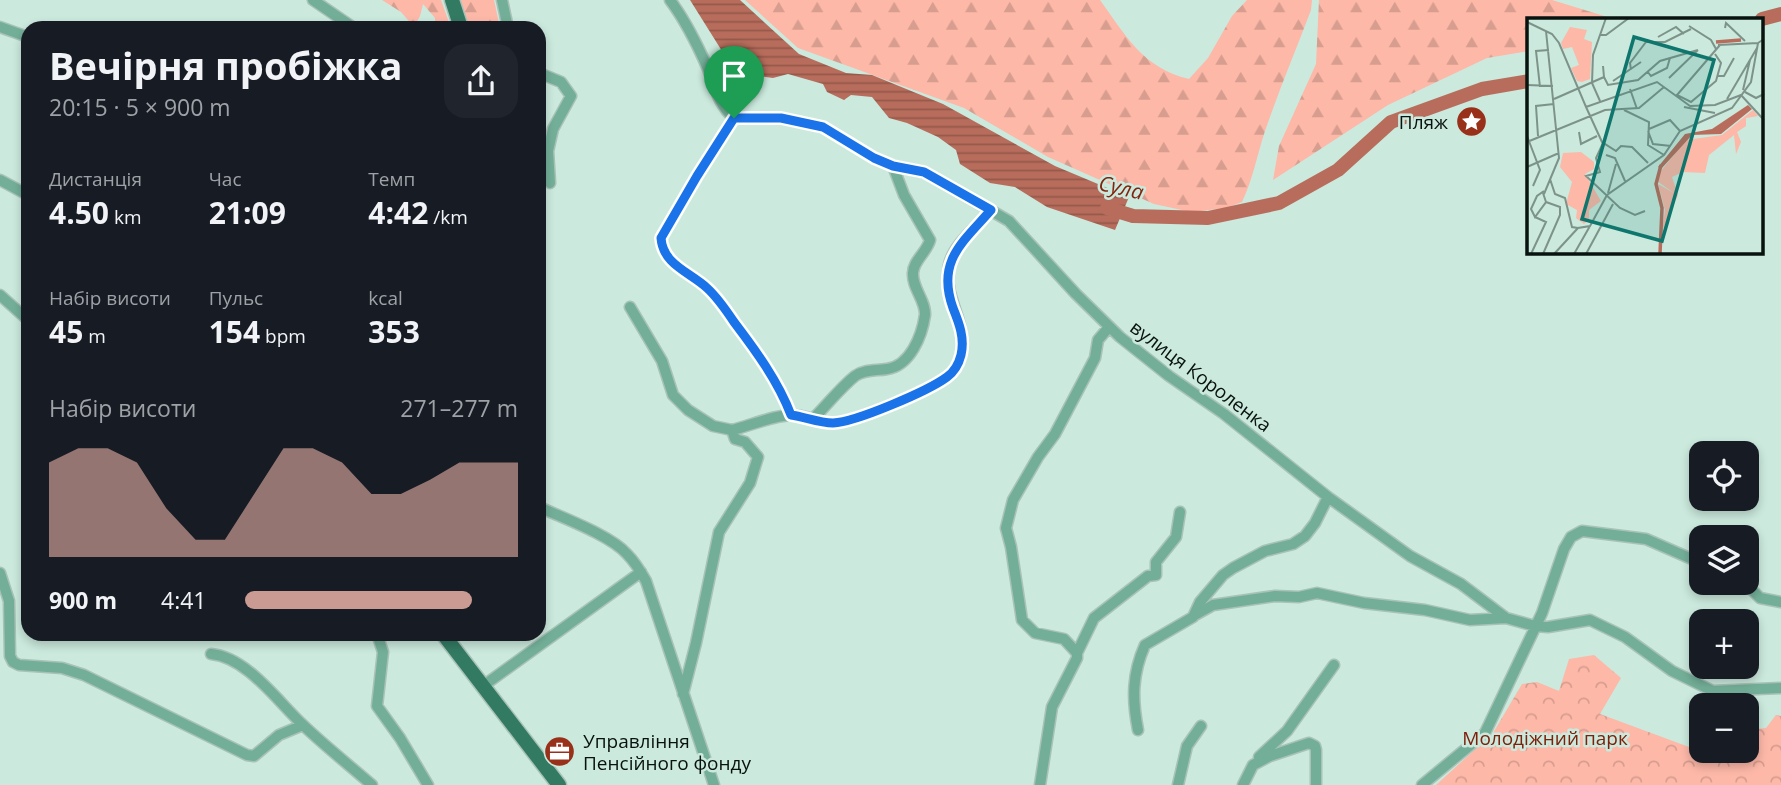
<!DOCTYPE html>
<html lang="uk">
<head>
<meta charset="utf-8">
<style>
  body { margin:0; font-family:"Open Sans",sans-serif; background:#20242c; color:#f1f3f6; height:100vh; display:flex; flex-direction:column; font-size:26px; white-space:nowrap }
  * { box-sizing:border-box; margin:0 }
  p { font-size:23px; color:#9ea1a6 }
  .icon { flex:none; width:38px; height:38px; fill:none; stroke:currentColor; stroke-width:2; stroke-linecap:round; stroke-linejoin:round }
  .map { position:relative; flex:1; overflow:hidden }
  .sheet { position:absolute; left:21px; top:21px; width:525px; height:620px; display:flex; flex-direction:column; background:#171b24; border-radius:21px; box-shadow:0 4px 10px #0003 }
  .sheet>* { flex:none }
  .fabs { position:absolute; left:1689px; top:441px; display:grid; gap:14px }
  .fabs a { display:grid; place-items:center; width:70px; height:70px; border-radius:14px; background:#171b24; box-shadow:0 4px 10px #0003; font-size:35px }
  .pin { position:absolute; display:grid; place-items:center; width:60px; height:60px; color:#fff; margin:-72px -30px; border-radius:50% 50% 50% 0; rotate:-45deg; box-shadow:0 0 7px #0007 }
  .pin .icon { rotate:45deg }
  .round { display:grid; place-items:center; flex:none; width:74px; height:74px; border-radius:21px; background:#20242c }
  .summary { display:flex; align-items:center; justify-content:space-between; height:119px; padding:0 28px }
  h1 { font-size:38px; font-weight:700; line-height:52px }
  .metrics { display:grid; grid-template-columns:repeat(3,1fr); gap:10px; height:119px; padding:7px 28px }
  .metrics div { display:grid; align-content:center }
  .metrics b { font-size:30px; font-weight:700 }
  .metrics small { font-size:19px; font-weight:400 }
  .metrics p { font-size:19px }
  .chart { height:196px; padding:14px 28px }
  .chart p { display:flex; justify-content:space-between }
  .chart svg { width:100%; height:126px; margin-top:7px; fill:#c99b93; opacity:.7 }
  ul { padding:0 28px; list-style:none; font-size:23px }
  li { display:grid; grid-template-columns:112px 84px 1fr; align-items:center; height:52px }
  li i { height:18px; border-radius:9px; background:#c99b93 }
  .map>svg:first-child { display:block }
  .forest { fill:url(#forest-firs) }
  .park { fill:url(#park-crowns) }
  .water { fill:url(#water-rules) }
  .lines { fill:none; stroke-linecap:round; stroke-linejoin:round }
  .river { stroke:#b86d5c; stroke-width:14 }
  .minor-casing { stroke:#a8c2b8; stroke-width:13 }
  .major-casing { stroke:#a8c2b8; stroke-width:17 }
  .minor { stroke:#73af98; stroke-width:10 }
  .major { stroke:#337a62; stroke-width:14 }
  .route-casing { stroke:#fff; stroke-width:14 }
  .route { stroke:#1a73e8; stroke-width:9 }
  .labels { text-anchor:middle; stroke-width:5; stroke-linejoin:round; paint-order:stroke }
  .poi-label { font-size:19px; fill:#08120e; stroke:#cbe9dd; text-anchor:end }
  .street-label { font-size:19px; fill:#08120e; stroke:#cbe9dd }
  .park-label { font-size:19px; fill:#7d210b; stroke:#cbe9dd }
  .water-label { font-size:21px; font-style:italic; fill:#812510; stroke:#cbe9dd }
  .inset-river { fill:none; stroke:#b86d5c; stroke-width:3.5 }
  .inset-road { fill:none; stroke:#7d938a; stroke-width:2 }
  .view { fill:#0f766e; fill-opacity:0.15; stroke:#0f766e; stroke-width:3.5 }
  .inset-edge { fill:none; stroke:#08120e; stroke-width:3.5 }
</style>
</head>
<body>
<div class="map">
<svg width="1781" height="785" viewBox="0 0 1781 785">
  <defs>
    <pattern id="forest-firs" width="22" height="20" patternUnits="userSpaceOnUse" patternTransform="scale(1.75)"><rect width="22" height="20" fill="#fdb8a8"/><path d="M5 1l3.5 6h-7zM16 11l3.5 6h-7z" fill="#d79d8f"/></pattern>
    <pattern id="park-crowns" width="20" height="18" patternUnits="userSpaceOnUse" patternTransform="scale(1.75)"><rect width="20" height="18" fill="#fdb8a8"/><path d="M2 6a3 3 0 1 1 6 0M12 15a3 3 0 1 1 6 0" fill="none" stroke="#d79d8f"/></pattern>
    <pattern id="water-rules" width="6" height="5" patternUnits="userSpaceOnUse" patternTransform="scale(1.75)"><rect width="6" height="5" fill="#b86d5c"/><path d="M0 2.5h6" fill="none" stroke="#94584a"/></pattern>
  </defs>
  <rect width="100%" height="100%" fill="#cbe9dd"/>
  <!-- forest -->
  <path class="forest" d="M382,0H441L451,28H435V18L423,4L420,16L414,27L401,12Z
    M460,0H494L500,28H470Z
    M745,0H1100C1126,36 1143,68 1189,79L1208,58L1232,16L1247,0H1312L1311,10C1296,50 1279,90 1265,131C1257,155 1253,179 1242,202L1226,208L1191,212L1154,204L1048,157L964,108L798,48Z
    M1319,0H1552L1614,19H1529V51L1487,58L1388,105L1273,180L1279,146L1316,64Z"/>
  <!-- park -->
  <path class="park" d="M1594,655L1621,678L1600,714L1689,747L1701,735V751H1746L1747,730L1766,728L1776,715L1781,716V785H1436L1493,733L1522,684L1537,682L1559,691L1569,659Z"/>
  <!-- water -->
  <path class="water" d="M690,0H740L799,54L846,73L872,75L943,104L1055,166L1129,197L1115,230L1047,207L1015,187L990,183L960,164L956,150L938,137L907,123L889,118L872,97L851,95L844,100L827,92L823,84L788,74L773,78L745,74L727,59Z"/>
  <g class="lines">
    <!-- river -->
    <path class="river" d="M1762,19L1781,14
      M1107,208L1133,216L1208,218L1279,203L1338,170L1391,122L1482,89L1529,81"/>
    <defs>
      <path id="minor" d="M313,0L354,28
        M502,0L508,28
        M670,0C685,20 698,46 708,69C715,87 719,106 734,118H781L823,127L874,158L893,166L924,172L1009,221L1076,294L1120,337L1169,376L1224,414L1328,497L1410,556L1461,584L1506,618L1535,626L1548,627L1590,620L1625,637L1672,671L1713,691L1781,688
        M0,27L28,37
        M539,73L561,82L571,96L553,129L548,151L550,183
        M734,118L697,176L661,238C663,265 690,272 707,288C718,298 726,310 734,322C756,351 778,381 791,415
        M0,180L28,195
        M0,295L28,320
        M630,307L662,361L673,395L688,410L713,426L732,430
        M813,419C827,405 840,388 855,376C865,369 876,371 887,369C910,366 922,336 925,315C926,301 912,288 913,273C913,261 927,252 930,240L904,195L893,166
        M539,507C563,518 610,535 627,554C635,562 641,572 646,581L714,785
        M0,573L9,601L10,656L13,662L19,665L62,668L84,675L247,755L254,756L279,735L303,725
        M1745,583L1760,598L1781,602
        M1195,615L1213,605L1275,596L1299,597L1317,593L1364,603L1425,610L1470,620L1506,618
        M377,634L383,652L377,706L400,738L428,785
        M1077,653L1094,618L1148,576L1156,575V562L1176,537L1180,512
        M211,654C247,657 278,702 303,725C325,746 349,765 372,785
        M483,686L641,572
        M683,694L696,643L719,532L750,483L758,457L745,442L735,439L732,430C749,426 777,414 794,415C810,416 824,426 841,422C863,417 938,388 952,372C961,363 963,350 962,337C960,312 944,294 949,265C953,245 978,225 991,210
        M1138,730C1132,699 1132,674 1145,645L1193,617L1200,602L1223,575L1233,568L1265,551L1293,544L1305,536L1315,523L1328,497
        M1259,757L1287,731L1334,665
        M1040,785L1052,707L1077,658V653L1064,639L1035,633L1022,620L1011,547L1006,528L1013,500L1038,457L1055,434L1095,358L1098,340L1109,327
        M1178,785L1187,746L1201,726
        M1243,785L1253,765L1270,756L1309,743L1315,746L1316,750V785
        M1422,785L1485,733L1542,613L1564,549L1571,537L1582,531L1646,539L1701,563"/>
      <path id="major" d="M452,0L461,28
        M443,634L559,785"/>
    </defs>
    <!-- minor casing -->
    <use href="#minor" class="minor-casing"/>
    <!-- major casing -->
    <use href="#major" class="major-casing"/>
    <!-- minor -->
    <use href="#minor" class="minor"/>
    <!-- major -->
    <use href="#major" class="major"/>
  </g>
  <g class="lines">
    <defs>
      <path id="route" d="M734,118H781L823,127L874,158L893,166L924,172L991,210C963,242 936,261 953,308C959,323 965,338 961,355C959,363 954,372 947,377C928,391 856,422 833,423C819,423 805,417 791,415C778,381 756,351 734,322C726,310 718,298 707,288C690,272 663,265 661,238L697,176Z"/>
    </defs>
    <!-- route casing -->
    <use href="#route" class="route-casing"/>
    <!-- route -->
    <use href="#route" class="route"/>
  </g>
  <!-- icons -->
  <defs>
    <symbol id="sight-disc" viewBox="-11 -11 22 22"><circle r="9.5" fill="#993019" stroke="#cbe9dd"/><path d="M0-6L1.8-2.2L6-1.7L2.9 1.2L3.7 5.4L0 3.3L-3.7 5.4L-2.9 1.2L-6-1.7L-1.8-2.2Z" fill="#fff"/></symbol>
    <symbol id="office-disc" viewBox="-11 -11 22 22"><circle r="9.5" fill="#993019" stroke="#cbe9dd"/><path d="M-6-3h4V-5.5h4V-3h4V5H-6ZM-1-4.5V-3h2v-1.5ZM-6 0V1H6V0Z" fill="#fff"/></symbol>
  </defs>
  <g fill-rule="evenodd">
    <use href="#sight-disc" x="1454" y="104" width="35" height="35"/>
    <use href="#office-disc" x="542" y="734" width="35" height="35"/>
  </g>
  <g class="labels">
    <!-- poi labels -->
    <g class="poi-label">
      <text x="1448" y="129">Пляж</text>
      <text x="583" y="748" text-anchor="start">Управління<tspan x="583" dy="22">Пенсійного фонду</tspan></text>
    </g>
    <!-- street labels -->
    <g class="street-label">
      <text transform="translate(1201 376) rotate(37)" y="7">вулиця Короленка</text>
    </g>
    <!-- park labels -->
    <g class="park-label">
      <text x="1545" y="745">Молодіжний парк</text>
    </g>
    <!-- water labels -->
    <g class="water-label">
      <text transform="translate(1121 188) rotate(13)" y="7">Сула</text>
    </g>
  </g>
  <!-- overview -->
  <g transform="translate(1527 18)">
    <rect width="236" height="236" fill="#cbe9dd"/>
    <path d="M226,92L231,98L219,100V108L210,114L214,124L209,136L207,117L182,137L178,155L156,154L145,159L151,177L135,213L138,192L131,166L147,175L130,163L133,154L159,122L195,117Z" fill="#fdb8a8"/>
    <path d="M43,9L60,12L57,21L65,24L63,61L55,64L50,63L44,50L52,47L45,29L36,31L34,25ZM54,134L67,144V151L58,156L74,183L62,192V202L57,206L49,200L50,192L39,186L45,164L33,149L36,135Z" fill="#fdb8a8"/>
    <path d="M221,87L225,91L194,116L165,117L134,151L131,149L158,116L185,111Z" fill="#b86d5c"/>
    <path class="inset-river" d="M189,24L214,22M133,236L135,190L129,166L134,147"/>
    <path class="inset-road" d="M0,4L25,16L32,25L59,89L130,64L163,88L188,87L214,77L237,102M162,8L184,22L189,31M198,10L199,5L218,23M73,17H79L102,0M131,19L149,9L157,16M191,27L231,25M188,36L194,45L189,63L164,84L150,77L193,27M104,52L103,45L119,24H138L164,11M120,53L124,58L140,50L143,40M191,58H197L207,40M77,59L81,67L111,62L133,43L171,32M142,60L171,32M86,63L114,44M0,67L26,68M13,69L9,33L22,32M103,71L110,91M216,72L223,42M218,74L229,80L237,76M27,81L77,59L76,48M200,81L230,30M73,83L65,65L66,37L79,0M59,89L75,124L89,133L94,128L105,129L121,145M157,89L188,95M97,92L122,104L121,127L137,137M122,111L143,102L153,113M121,113L126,126L144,128M52,114L54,126L70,118M0,118L13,152L6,168M11,118L9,88L27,86M0,124L78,92L112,90L137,69M76,125L69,140L73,154L59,158L93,190L108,197L118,193M79,137L88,140L98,163M0,149L32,135M23,161L28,176L38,180L45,209L51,210M16,175L19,184L8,199L4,191L10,178L17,173M81,175L89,146M17,176L32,140L19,13M4,236L19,204L8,199M16,236L33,197V189L19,184M27,236L51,210L63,208L80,177L137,137L153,113L205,90L224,64L231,25L237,21M47,236L63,208M59,236L86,186"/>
    <path class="view" d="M107,19L187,42L135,223L55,201Z"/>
    <rect width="236" height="236" class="inset-edge"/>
  </g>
</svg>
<div class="fabs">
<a><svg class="icon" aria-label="locate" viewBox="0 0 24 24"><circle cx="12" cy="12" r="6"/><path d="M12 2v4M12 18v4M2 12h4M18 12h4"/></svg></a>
<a><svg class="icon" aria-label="layers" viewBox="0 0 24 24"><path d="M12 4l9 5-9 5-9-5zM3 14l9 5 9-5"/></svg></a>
<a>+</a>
<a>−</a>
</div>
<div class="pin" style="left:734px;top:118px;background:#1e9e55"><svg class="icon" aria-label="arrive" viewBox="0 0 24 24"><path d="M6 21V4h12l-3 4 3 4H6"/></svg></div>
<section class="sheet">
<div class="summary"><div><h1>Вечірня пробіжка</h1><p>20:15 · 5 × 900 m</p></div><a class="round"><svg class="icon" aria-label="share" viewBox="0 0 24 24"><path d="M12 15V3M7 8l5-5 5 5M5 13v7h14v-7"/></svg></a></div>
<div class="metrics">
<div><p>Дистанція</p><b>4.50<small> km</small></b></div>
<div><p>Час</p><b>21:09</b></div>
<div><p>Темп</p><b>4:42<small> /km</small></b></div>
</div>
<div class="metrics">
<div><p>Набір висоти</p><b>45<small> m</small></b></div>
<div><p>Пульс</p><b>154<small> bpm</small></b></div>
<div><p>kcal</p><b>353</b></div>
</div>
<div class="chart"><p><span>Набір висоти</span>271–277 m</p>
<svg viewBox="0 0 160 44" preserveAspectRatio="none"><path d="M0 44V11L10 6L20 6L30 11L40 27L50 38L60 38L70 22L80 6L90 6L100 11L110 22L120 22L130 17L140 11L150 11L160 11V44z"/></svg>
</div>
<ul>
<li><b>900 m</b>4:41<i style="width:83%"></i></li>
</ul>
</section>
</div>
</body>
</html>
